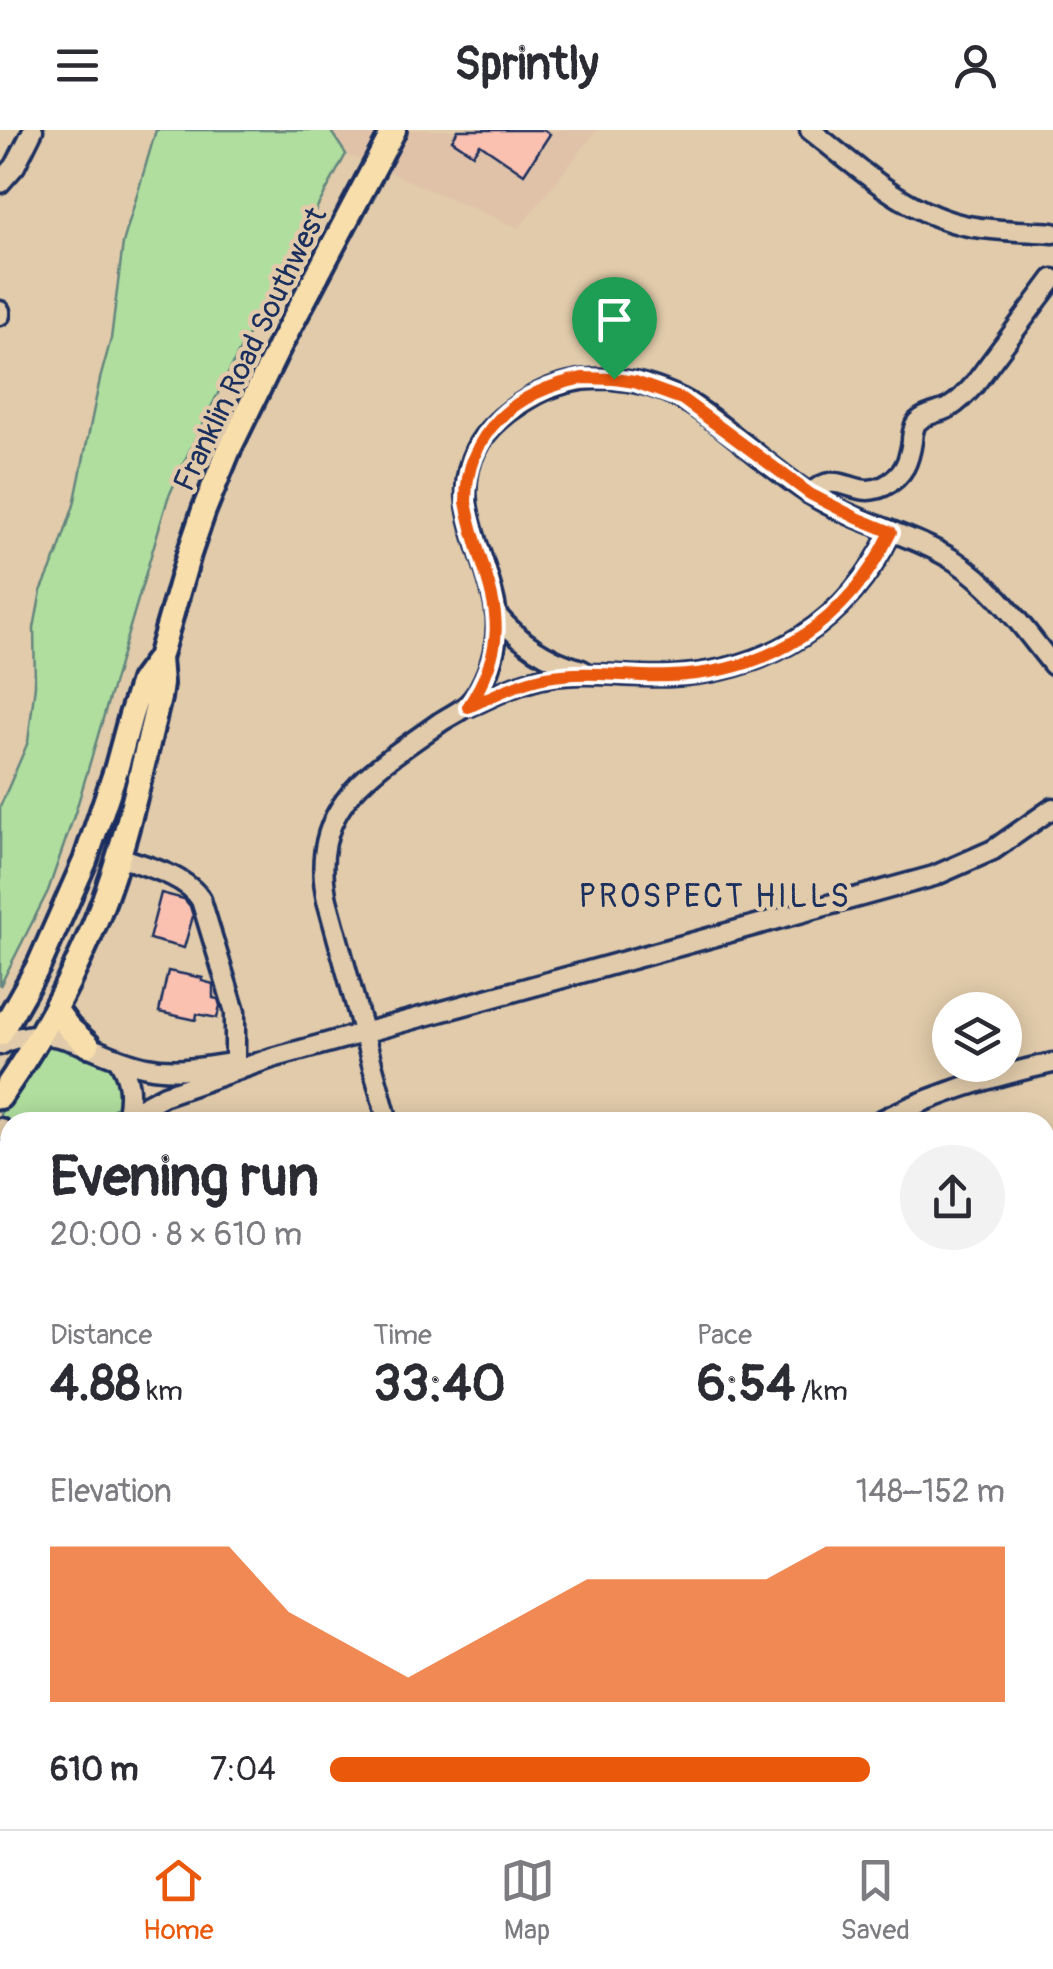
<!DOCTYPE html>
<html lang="en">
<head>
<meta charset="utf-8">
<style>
  body { margin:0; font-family:Pangolin,sans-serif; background:#f2f2f3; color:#2b2b33; height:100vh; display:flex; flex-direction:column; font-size:38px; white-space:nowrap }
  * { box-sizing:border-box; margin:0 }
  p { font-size:32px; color:#7c7c81 }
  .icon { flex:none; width:55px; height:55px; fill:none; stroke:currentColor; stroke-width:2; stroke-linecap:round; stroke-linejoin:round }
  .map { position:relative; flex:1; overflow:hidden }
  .details { position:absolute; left:0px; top:982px; width:1055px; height:718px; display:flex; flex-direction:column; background:#fff; border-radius:30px 30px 0 0; box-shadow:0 5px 25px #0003 }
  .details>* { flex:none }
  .controls { position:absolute; left:932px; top:862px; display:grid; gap:20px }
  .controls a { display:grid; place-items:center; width:90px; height:90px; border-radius:50%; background:#fff; box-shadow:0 5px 25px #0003; font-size:50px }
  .pin { position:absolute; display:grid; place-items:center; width:85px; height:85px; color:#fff; margin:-102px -42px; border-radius:50% 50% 50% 0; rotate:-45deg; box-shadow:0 0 10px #0007 }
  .pin .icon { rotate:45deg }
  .round { display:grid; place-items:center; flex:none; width:105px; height:105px; border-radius:52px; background:#f2f2f3 }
  .overview { display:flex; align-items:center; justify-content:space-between; height:170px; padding:0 50px }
  h1 { font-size:55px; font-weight:700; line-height:75px }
  .metrics { display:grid; grid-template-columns:repeat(3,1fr); gap:15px; height:170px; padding:10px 50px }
  .metrics div { display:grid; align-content:center }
  .metrics b { font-size:50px; font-weight:700 }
  .metrics small { font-size:28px; font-weight:400 }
  .metrics p { font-size:28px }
  .chart { height:280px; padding:20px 50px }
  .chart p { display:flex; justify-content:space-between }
  .chart svg { width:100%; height:180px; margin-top:10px; fill:#ea580c; opacity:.7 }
  ul { padding:0 50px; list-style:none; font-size:32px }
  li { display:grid; grid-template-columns:160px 120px 1fr; align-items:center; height:75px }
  li i { height:25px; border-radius:12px; background:#ea580c }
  header { display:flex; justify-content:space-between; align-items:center; height:130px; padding:0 50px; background:#fff; font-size:45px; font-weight:700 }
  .tab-bar { display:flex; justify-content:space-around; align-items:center; height:140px; border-top:2px solid #e1e1e2; background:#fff; font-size:28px; color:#7c7c81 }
  .tab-bar a { display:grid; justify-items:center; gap:5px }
  .tab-bar .current { color:#ea580c }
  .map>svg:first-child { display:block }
  .built { fill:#e0c2a9 }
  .green { fill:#afde9e; stroke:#65867e; stroke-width:2.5 }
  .building { fill:#fac1b1; stroke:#1b2f5e; stroke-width:2.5 }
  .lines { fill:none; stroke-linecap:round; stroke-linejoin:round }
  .minor-casing { stroke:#1b2f5e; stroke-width:25 }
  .major-casing { stroke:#1b2f5e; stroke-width:30 }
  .minor { stroke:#e1cbaa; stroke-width:18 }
  .major { stroke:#f8deab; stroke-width:22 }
  .route-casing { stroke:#fff; stroke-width:20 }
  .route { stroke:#ea580c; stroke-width:12 }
  .labels { text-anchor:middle; stroke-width:9; stroke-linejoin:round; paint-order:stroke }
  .street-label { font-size:30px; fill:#1b2f5e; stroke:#e1cbaa }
  .neighbourhood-label { font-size:32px; letter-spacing:2.5px; fill:#1b2f5e; stroke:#e1cbaa }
</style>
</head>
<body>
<header><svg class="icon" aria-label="menu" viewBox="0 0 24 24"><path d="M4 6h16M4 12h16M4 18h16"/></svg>Sprintly<svg class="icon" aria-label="person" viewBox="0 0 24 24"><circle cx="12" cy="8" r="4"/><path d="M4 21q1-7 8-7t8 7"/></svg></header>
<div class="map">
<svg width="1053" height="1699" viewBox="0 0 1053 1699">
  <rect width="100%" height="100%" fill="#e1cbaa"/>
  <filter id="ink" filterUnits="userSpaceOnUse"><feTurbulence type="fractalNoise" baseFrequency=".01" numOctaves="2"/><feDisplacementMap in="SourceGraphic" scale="20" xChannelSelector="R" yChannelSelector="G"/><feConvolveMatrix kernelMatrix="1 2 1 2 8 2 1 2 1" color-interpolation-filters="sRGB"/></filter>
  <g filter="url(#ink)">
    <!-- built -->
    <path class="built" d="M330,0H597L519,98L346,24Z"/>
    <!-- green -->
    <path class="green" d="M156,0H330L346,24L242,216L192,315L168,368L76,680L48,761L0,856V677L28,612L35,555L34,498L41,461L57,425L74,375L100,249L111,209L123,113Z
      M47,911H54L119,940L122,974C92,1001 47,992 10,992V998L0,988V984Z"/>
    <!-- building -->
    <path class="building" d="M458,0H544L550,4L524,44L480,14L473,24L452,10Z
      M161,763L184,769L190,776L193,786L184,818L149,809Z
      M168,841L203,848L202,851L213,854V868L218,869L220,876L217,888L197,884L196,890L159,882Z"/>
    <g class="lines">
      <defs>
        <path id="minor" d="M810,0C858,37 906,84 968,96C995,101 1025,101 1053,103
          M0,53L15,36L33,0
          M0,181V185
          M810,364C839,336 853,371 884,356C904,346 909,331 912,311C912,307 914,298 915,295C921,284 940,283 950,277C960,271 967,263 974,255L1053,149
          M496,484C520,512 546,530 582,540
          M470,576C495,565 522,551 549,547C590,540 630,548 672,546C771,541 848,492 891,402
          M119,727C145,736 186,745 201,770L235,882V933
          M0,915C55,886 94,927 147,937C175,943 204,937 232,933
          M118,929C130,948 131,963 127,984
          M114,992L165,965L272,928L934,746L993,720L1053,678
          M388,992L327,770C307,676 372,641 439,593C457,581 467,580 479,560C492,537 500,507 496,480C488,425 448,374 476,319C489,294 513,277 537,264C583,240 637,246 682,269C696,276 708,286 720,295C750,318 779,344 810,364C856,393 910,403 955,431C995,457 1023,498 1053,535
          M878,992C933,964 992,946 1053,933
          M0,998L10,1005
          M0,1063L10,1057
          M1045,1152L1053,1151
          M0,1355L10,1346
          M1045,1401L1053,1416
          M0,1424L10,1461
          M1045,1441L1049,1438L1053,1428
          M664,1690L678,1699
          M71,1699L79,1692"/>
        <path id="major" d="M55,879L69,898L88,915
          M0,904L39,835L85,731L116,640L131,585L142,551L159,528L189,424L204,380L229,319L279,217L394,0
          M0,967C51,893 93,812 119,725C135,674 146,620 159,568L161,554L159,528"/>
      </defs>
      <!-- minor casing -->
      <use href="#minor" class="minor-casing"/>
      <!-- major casing -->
      <use href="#major" class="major-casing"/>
      <!-- minor -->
      <use href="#minor" class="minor"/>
      <!-- major -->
      <use href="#major" class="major"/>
    </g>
  </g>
  <g class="lines" filter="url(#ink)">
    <defs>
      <path id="route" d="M583,248L614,249L635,252L682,269L810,364L857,388L891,402C848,492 770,543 670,546C629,548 588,539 547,547C519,552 493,566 468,577C523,493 482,457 466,372C466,301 517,261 583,248Z"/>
    </defs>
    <!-- route casing -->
    <use href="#route" class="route-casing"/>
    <!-- route -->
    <use href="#route" class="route"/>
  </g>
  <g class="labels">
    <!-- street labels -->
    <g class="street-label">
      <text transform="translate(250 219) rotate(-64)" y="10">Franklin Road Southwest</text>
    </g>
    <!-- neighbourhood labels -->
    <g class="neighbourhood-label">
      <text x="715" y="777">PROSPECT HILLS</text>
    </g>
  </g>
</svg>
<div class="controls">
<a><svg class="icon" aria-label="layers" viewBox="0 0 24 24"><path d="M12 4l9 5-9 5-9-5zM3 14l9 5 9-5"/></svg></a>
</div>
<div class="pin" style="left:614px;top:249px;background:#1e9e55"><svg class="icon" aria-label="arrive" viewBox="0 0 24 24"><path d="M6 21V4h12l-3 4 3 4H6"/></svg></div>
<section class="details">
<div class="overview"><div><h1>Evening run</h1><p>20:00 · 8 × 610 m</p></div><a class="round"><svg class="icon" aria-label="share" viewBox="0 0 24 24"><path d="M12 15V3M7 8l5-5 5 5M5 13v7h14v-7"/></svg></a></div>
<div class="metrics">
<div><p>Distance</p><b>4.88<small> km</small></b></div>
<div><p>Time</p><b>33:40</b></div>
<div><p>Pace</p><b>6:54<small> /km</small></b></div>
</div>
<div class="chart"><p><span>Elevation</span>148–152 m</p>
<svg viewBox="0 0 160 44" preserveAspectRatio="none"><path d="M0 44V6L10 6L20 6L30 6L40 22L50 30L60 38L70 30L80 22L90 14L100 14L110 14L120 14L130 6L140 6L150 6L160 6V44z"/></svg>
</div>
<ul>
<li><b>610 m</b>7:04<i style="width:80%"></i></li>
</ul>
</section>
</div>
<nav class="tab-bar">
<a class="current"><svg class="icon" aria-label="home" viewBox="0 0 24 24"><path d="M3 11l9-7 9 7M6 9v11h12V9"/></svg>Home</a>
<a><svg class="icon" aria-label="map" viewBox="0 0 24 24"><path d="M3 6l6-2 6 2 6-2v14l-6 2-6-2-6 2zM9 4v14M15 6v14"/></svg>Map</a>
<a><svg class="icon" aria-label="saved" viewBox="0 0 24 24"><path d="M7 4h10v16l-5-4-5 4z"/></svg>Saved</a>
</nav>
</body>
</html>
